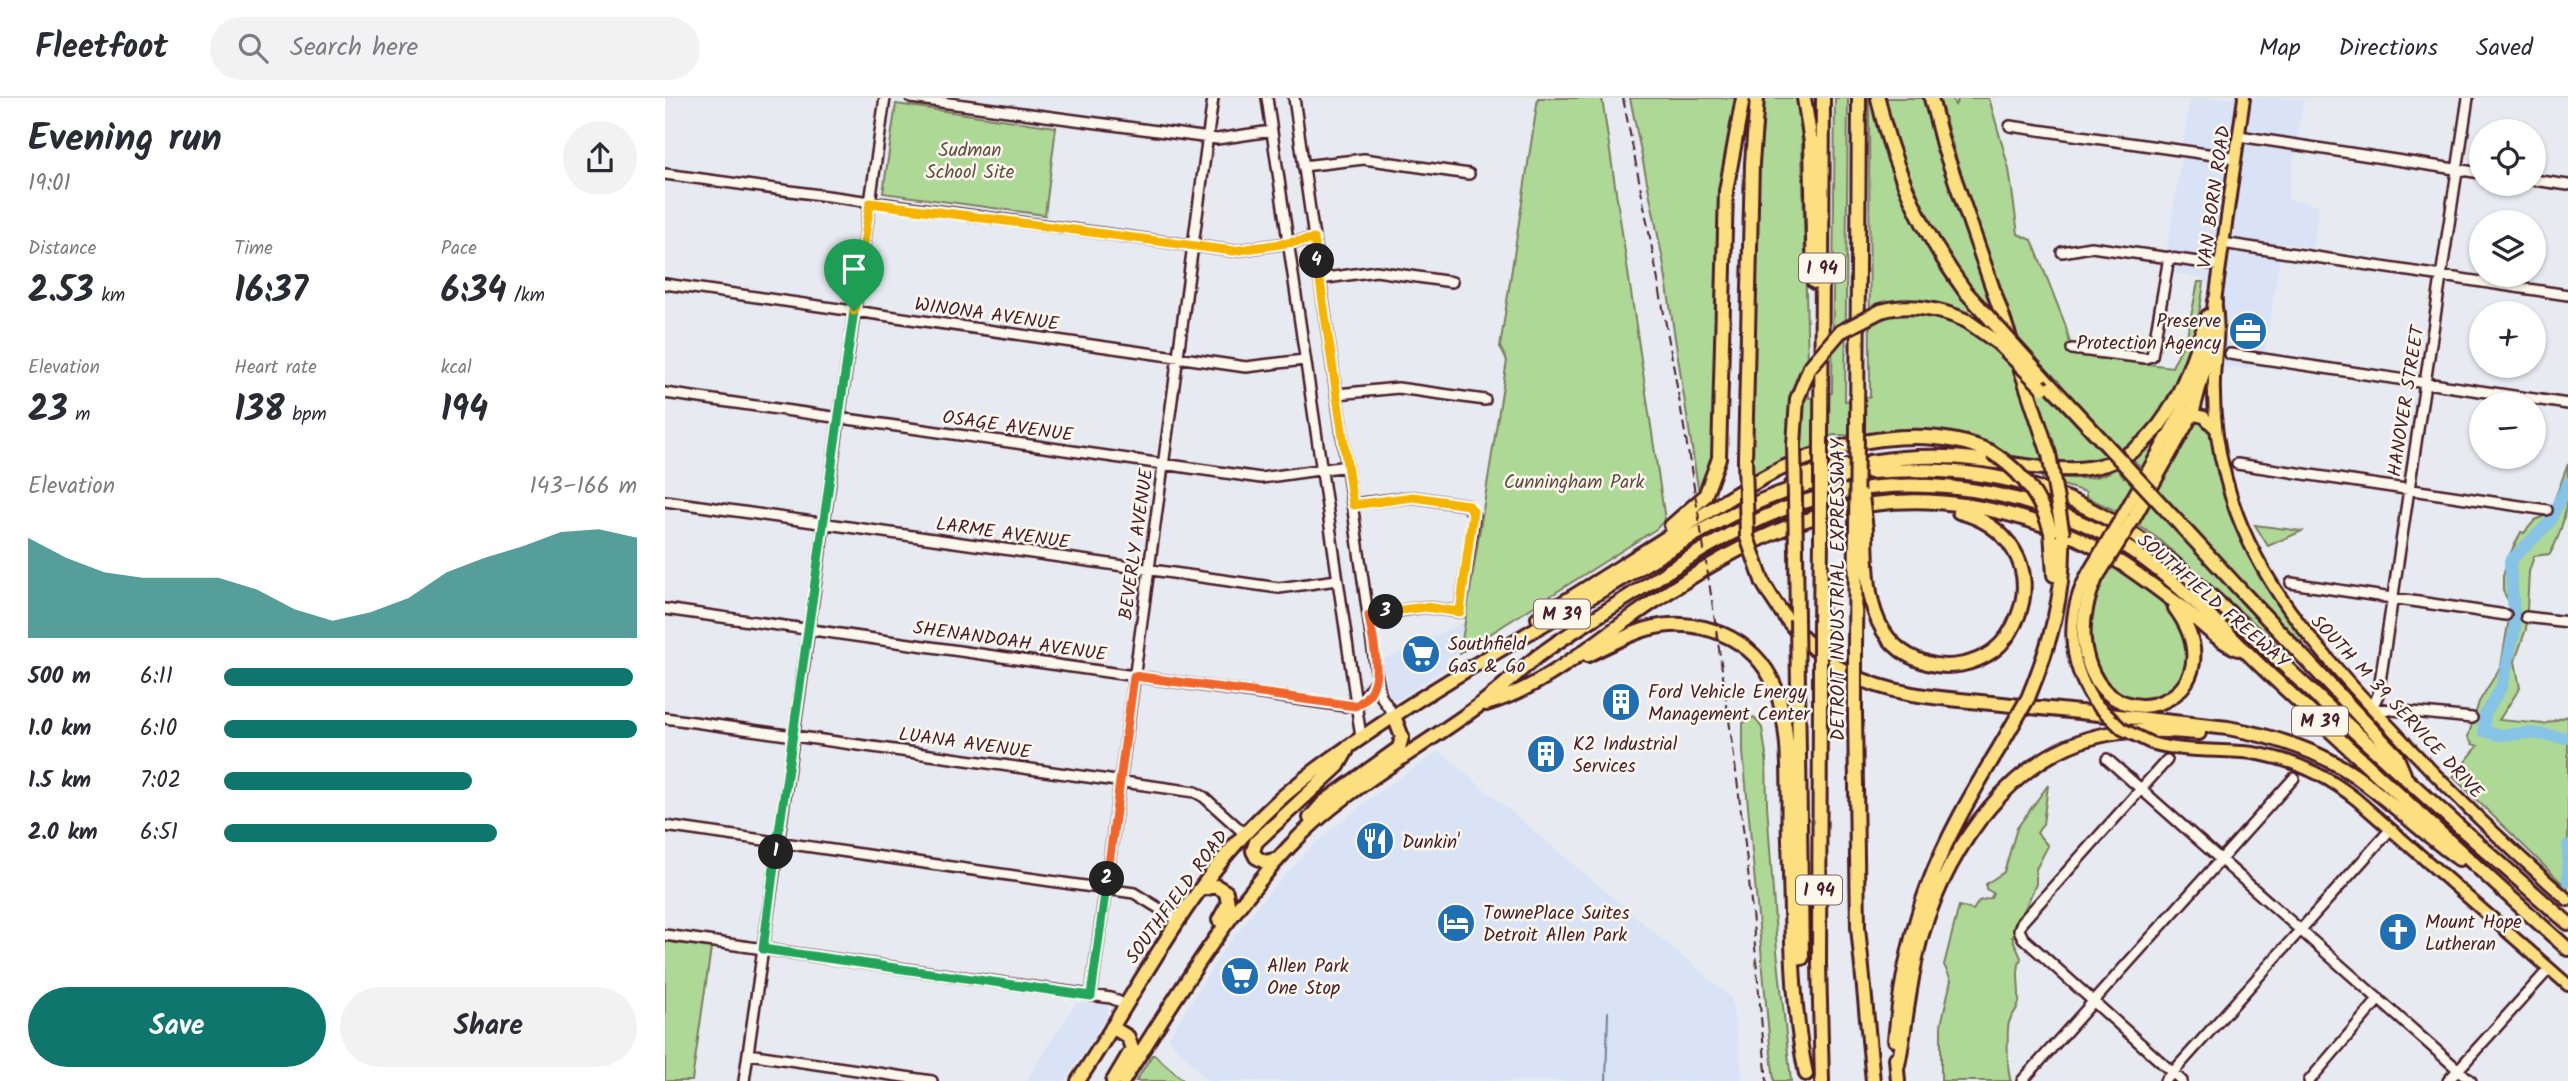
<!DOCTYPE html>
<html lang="en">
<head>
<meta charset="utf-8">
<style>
  body { margin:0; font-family:Kalam,sans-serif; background:#f2f2f3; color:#2b2b33; height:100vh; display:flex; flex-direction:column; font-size:26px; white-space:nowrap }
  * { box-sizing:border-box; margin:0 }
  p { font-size:23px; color:#7c7c81 }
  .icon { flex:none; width:38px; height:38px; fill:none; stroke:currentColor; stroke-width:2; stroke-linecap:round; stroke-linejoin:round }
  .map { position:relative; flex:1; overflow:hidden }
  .side { display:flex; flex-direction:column; background:#fff; width:665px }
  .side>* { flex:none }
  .tools { position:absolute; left:1804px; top:21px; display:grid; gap:14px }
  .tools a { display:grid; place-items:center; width:77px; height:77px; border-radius:50%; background:#fff; box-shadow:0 2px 5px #0004; font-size:35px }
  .pin { position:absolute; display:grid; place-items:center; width:60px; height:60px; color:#fff; margin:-72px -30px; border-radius:50% 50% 50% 0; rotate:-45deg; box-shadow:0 0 7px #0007 }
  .pin .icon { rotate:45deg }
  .km { position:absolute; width:35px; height:35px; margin:-18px; border-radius:50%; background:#222; color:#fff; font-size:19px; line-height:35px; text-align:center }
  .round { display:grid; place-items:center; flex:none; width:74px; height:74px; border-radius:37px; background:#f2f2f3 }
  .head { display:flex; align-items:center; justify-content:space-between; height:119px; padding:0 28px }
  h1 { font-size:38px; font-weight:700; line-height:52px }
  .stats { display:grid; grid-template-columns:repeat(3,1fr); gap:10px; height:119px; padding:7px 28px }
  .stats div { display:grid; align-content:center }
  .stats b { font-size:35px; font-weight:700 }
  .stats small { font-size:19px; font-weight:400 }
  .stats p { font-size:19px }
  .chart { height:196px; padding:14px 28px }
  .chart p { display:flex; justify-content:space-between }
  .chart svg { width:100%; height:126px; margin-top:7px; fill:#0f766e; opacity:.7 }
  .button { display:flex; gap:14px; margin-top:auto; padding:14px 28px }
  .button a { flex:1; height:80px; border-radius:42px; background:#0f766e; color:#fff; font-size:28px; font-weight:700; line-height:80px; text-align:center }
  .button a+a { background:#f2f2f3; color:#2b2b33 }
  ul { padding:0 28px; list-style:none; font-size:23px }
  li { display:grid; grid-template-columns:112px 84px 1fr; align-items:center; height:52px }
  li i { height:18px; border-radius:9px; background:#0f766e }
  header { display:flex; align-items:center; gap:42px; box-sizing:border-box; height:98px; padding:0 35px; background:#fff; border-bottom:2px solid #e1e1e2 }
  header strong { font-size:33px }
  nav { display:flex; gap:38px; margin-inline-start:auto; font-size:24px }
  .search { width:490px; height:63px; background:#f2f2f3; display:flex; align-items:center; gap:18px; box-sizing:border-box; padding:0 24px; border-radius:38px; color:#7c7c81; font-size:26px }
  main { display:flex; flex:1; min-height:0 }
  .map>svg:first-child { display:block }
  .built { fill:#d9e3f5 }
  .green { fill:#aed896; stroke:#7c7c60; stroke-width:2 }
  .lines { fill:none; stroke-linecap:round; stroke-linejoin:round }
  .stream { stroke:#6e819b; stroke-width:2 }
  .river { stroke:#86c3e6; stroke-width:12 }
  .minor-casing { stroke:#4a1f2b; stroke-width:14 }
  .major-casing { stroke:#4a1f2b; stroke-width:16 }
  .highway-casing { stroke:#4a1f2b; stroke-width:18 }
  .minor { stroke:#fbf7ec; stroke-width:9 }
  .major { stroke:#fce080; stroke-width:10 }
  .highway { stroke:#fce080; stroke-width:12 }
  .rail { stroke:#4a1f2b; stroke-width:2; stroke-dasharray:10 5; stroke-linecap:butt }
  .major-bridge-casing { stroke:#4a1f2b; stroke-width:16; stroke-linecap:butt }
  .highway-bridge-casing { stroke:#4a1f2b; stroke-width:18; stroke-linecap:butt }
  .major-bridge { stroke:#fce080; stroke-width:10 }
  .highway-bridge { stroke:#fce080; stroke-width:12 }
  .split-1-casing { stroke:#fff; stroke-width:14 }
  .split-2-casing { stroke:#fff; stroke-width:14 }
  .split-3-casing { stroke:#fff; stroke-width:14 }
  .split-4-casing { stroke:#fff; stroke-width:14 }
  .split-5-casing { stroke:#fff; stroke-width:14 }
  .split-1 { stroke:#22a559; stroke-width:9 }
  .split-2 { stroke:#22a559; stroke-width:9 }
  .split-3 { stroke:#f0652b; stroke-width:9 }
  .split-4 { stroke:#f5b400; stroke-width:9 }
  .split-5 { stroke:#f5b400; stroke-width:9 }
  .labels { text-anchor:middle; stroke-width:5; stroke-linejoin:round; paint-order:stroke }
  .shield { fill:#fbf7ec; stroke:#7f6065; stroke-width:2 }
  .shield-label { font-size:18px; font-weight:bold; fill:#4a1f2b }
  .park-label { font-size:19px; fill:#634d46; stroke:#fbf7ec }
  .street-label { font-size:19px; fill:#4a1f2b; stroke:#fbf7ec }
  .poi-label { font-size:19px; fill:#4a1f2b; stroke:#fbf7ec; text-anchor:start }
</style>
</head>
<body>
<header>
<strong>Fleetfoot</strong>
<div class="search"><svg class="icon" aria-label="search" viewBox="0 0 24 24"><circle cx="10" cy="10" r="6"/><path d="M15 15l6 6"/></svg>Search here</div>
<nav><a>Map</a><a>Directions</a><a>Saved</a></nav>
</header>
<main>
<section class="side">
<div class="head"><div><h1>Evening run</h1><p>19:01</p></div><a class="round"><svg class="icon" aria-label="share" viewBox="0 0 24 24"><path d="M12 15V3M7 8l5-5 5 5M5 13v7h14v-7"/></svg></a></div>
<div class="stats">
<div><p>Distance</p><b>2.53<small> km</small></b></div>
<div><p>Time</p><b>16:37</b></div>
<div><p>Pace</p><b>6:34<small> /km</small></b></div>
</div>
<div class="stats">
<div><p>Elevation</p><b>23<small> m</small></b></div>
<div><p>Heart rate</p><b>138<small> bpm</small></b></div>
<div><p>kcal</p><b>194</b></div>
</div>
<div class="chart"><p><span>Elevation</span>143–166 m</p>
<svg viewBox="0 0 160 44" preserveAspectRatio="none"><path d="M0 44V9L10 16L20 21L30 23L40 23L50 23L60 27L70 34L80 38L90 35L100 30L110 21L120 16L130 12L140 7L150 6L160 9V44z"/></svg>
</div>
<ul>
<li><b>500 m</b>6:11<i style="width:99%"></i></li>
<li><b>1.0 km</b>6:10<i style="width:100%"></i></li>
<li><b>1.5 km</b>7:02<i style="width:60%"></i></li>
<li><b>2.0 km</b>6:51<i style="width:66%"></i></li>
</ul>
<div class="button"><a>Save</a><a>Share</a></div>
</section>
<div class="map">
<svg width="1903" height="983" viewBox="0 0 1903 983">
  <rect width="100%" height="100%" fill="#e7ebf1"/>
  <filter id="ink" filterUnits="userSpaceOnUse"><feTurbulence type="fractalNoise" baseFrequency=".0143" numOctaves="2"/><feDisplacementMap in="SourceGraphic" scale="14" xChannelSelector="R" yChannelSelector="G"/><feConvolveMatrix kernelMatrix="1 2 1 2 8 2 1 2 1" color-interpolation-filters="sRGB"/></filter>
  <g filter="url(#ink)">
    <!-- built -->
    <path class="built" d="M1525,0H1639L1622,101L1654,107L1648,149L1617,145L1599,262L1584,271L1558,269L1550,203L1539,180L1499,174Z
      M800,524L795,555L780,569L732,603L724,599L718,562Z
      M774,653L1066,899L1078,983H542L503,940L557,854L598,801L649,746L704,701Z
      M411,905L443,907V916L400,983H361Z"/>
    <!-- green -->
    <path class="green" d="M873,0H937L1000,422L991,431L795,555L842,263L835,249Z
      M965,0H1073C1042,117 1053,240 1048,359L1034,396L998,162Z
      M1097,0H1132L1136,18L1144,300L1167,295L1170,0H1183L1180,303L1205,299L1204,0H1208C1221,74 1253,139 1297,200L1307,190C1260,124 1238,79 1218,0H1260L1380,367L1348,362L1306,339L1258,334L1209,338L1168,337L1140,355L1087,378L1092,70Z
      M1274,0H1287L1290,7L1294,0H1324L1344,71L1353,136L1367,142L1400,226L1408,257L1507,269L1522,238L1533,184H1539C1531,245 1509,336 1444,362C1431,367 1411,366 1396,368L1304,104Z
      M231,6L391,29L380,117L218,95Z
      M1505,318L1534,322L1547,334L1585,457L1616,510L1639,541L1626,554L1635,565L1491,439L1451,413L1421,399V394L1377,381V378C1398,379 1435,386 1451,369L1459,380L1474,368L1467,360Z
      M1903,366C1903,399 1902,426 1885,456L1869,458L1864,474L1861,531L1850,563L1855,590L1834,622L1879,626L1903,618V791L1788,679L1813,648L1807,646L1803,639L1814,604L1836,568L1846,508L1838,493V478L1843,460L1856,434L1859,435L1870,422L1884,416Z
      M1590,427L1637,433L1603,448Z
      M1446,465C1475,484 1523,517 1524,556C1524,562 1520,571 1519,576C1515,588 1499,600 1486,602C1445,610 1419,554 1423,520C1426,499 1435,482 1446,465Z
      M1089,619L1097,630L1101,657L1102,707L1112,853L1126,983H1109L1104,938L1078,654V625Z
      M1383,687L1378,726L1372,735L1383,748L1371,771V786L1351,831V838L1347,839L1356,860C1350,875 1355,888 1354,904C1353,911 1347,917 1344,924C1342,931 1342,977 1346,983H1276V927L1286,882L1279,867L1294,808L1308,812L1314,803L1326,800L1328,795L1321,791V786L1339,774L1352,730Z
      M0,843L46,850L27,983H0Z
      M487,957H490L519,983H471Z"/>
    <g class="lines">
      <!-- stream -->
      <path class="stream" d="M941,983L943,914"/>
      <!-- river -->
      <path class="river" d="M1903,385L1884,425L1845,463L1850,530L1837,588L1820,616L1819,633L1834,637L1865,635L1903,640
        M1903,747V783"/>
      <defs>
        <path id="minor" d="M246,0L552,41L606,33
          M602,0L696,639
          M629,0L712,580L716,598L729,618
          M1803,0L1713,597L1707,610L1807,620
          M1345,28L1570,60
          M1574,38L1816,75
          M638,68L699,61L804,76
          M0,76L568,153L649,141
          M1869,82L1903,87
          M1557,145L1903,197
          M1397,154L1426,149L1555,167
          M655,181L711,173L787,184
          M0,186L581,269L639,262
          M1407,251L1480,260L1487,258L1504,159
          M1565,256L1903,306
          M0,295L596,380L682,368
          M672,296L733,290L820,302
          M1572,366L1882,412
          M0,403L614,490L672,482
          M688,406L748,399L802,407L809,417L795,514L760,509L704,517
          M1626,485L1841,517
          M0,511L680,608L695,605L712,580
          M1861,519L1903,524
          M0,620L530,694L539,699L580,736
          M1442,661L1806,983
          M1502,662L1357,824L1354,832L1358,840L1517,983
          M0,728L469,795L513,822
          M0,837L446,900L459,906
          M426,898L548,0
          M83,956L267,983
          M79,983L220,0
          M1357,983L1629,680
          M1500,983L1725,732
          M1644,983L1714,901
          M1783,983L1884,871"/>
        <path id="major" d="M1579,0L1550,203C1556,232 1550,252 1549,281C1548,315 1552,348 1561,381C1586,481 1656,555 1725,629C1781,690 1840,747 1903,802
          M1521,315L1539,319L1551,331
          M1460,413L1516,314L1537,248
          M1424,473C1400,516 1402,563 1429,604
          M1486,645C1520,655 1554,651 1588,655C1627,661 1661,677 1691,701L1903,887"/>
        <path id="highway" d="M1139,0L1146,44L1149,184
          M1213,0C1228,72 1257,134 1300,193
          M1266,0L1278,47L1346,243
          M1216,213C1244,205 1276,211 1302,223
          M1354,266L1384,356
          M1376,277L1447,353
          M1192,334L1194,0
          M1156,341L1158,0
          M1129,347L1132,301L1145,269
          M1080,361L1087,65L1092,0
          M1205,364C1242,358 1280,357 1316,362C1390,371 1454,391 1502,316C1521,286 1531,250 1543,218
          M1205,374C1272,369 1341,374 1403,401C1498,441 1569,521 1643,590C1728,670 1815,748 1903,825
          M1126,388L1139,377L1180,368
          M1468,421L1527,316L1544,253L1550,203
          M1006,428L1040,398L1054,360L1061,93L1078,0
          M1201,432C1202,485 1201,548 1262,565C1284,572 1310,566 1328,553C1340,544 1348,531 1353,518C1372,469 1342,426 1294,414
          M1386,434L1389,477
          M1131,453L1132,521
          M1431,480C1419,507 1414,534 1423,563C1449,650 1575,598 1510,510
          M1098,485C1119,522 1146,556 1185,576C1233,601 1293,601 1346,607C1418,614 1491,622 1563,630C1607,638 1651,651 1689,677C1726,703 1757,735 1794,761
          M1581,498L1731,657L1739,676
          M873,520C919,492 964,463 1009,435C1042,415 1074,392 1109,374C1173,343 1259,324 1326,354
          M1155,527L1156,441
          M1190,547L1191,433
          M923,557C942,548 961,537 982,531C1032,517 1090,539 1110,589C1128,635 1122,694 1124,743C1127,820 1125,900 1141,976
          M1133,588L1137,860
          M1155,600L1154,866L1157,983
          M1363,600C1385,547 1400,496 1398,437
          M821,606C874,591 921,551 965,520C1110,418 1223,366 1398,434C1441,451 1481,482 1518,510C1536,525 1551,542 1573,551
          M1190,616L1193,829L1208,983
          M645,720L659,704L734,650L737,639L729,618
          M613,761L600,764L591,759L588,753L591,744L673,668L682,652
          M534,792L551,788L561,794L563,806L554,822
          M447,929L463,939L467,951L448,983
          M1230,942C1242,816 1271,754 1336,647
          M1231,960L1233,983
          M1233,967C1242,923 1244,879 1257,836C1284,749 1348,653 1443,636C1473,630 1504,633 1534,635
          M413,983C473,894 519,795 596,719C636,679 684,648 730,617C795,574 862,536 929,497C1008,451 1089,391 1181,378
          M458,983C509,902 558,820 624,749C677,692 746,657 809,611C832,595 851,575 873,558C902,536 935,517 966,497C1015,465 1065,432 1119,411C1223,370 1345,385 1441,437C1500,468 1555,529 1603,575C1703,667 1801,761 1903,851"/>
      </defs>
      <!-- minor casing -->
      <use href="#minor" class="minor-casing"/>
      <!-- major casing -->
      <use href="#major" class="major-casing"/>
      <!-- highway casing -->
      <use href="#highway" class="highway-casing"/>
      <!-- minor -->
      <use href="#minor" class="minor"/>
      <!-- major -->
      <use href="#major" class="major"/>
      <!-- highway -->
      <use href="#highway" class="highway"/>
      <!-- rail -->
      <path class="rail" d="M958,0C1007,247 1050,496 1080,746C1089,825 1094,904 1102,983"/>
      <defs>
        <path id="major-bridge" d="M1424,473L1460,413
          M1429,604L1457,631L1486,645"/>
        <path id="highway-bridge" d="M1300,193L1376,277
          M1302,223L1333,245L1378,290
          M1145,269L1175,234L1216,213
          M1129,347L1131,453
          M1447,353L1581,498
          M1326,354C1357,373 1376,399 1386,434
          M1384,356L1398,437
          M1080,361L1082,439L1098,485
          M1197,398L1201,432
          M1191,433L1192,334
          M1156,441V341
          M1431,480L1468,421
          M1132,521L1133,588
          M1155,600V527
          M1190,616V547
          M1336,647L1363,600"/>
      </defs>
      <!-- major-bridge casing -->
      <use href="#major-bridge" class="major-bridge-casing"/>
      <!-- highway-bridge casing -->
      <use href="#highway-bridge" class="highway-bridge-casing"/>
      <!-- major-bridge -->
      <use href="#major-bridge" class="major-bridge"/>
      <!-- highway-bridge -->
      <use href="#highway-bridge" class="highway-bridge"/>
    </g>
  </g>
  <g class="lines" filter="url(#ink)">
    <defs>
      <path id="split-1" d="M111,754L189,213"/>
      <path id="split-2" d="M111,754L98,851L426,898L442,781"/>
      <path id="split-3" d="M442,781L469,578L690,608C724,591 708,547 704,517L721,514"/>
      <path id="split-4" d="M652,163L688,407L748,399L803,407L808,413L795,514L760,509L721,514"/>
      <path id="split-5" d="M189,213L205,105L568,153L649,141L652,163"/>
    </defs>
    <!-- split-1 casing -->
    <use href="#split-1" class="split-1-casing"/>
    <!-- split-2 casing -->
    <use href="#split-2" class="split-2-casing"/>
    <!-- split-3 casing -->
    <use href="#split-3" class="split-3-casing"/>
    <!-- split-4 casing -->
    <use href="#split-4" class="split-4-casing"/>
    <!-- split-5 casing -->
    <use href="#split-5" class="split-5-casing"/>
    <!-- split-1 -->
    <use href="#split-1" class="split-1"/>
    <!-- split-2 -->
    <use href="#split-2" class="split-2"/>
    <!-- split-3 -->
    <use href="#split-3" class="split-3"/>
    <!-- split-4 -->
    <use href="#split-4" class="split-4"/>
    <!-- split-5 -->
    <use href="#split-5" class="split-5"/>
  </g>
  <!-- icons -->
  <defs>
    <symbol id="office-disc" viewBox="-11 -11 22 22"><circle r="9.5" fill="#1f6fb2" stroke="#fbf7ec"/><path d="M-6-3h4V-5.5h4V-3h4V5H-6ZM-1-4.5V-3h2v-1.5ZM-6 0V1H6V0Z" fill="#fff"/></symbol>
    <symbol id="supermarket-disc" viewBox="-11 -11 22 22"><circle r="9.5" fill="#1f6fb2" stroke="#fbf7ec"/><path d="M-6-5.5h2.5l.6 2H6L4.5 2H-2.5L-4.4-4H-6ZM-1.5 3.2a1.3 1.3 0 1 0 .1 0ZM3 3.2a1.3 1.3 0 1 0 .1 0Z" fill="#fff"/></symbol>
    <symbol id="building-disc" viewBox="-11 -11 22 22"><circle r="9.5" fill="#1f6fb2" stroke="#fbf7ec"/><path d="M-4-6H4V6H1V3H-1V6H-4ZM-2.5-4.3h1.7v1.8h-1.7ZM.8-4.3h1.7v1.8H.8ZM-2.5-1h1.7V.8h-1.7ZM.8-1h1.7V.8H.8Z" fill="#fff"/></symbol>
    <symbol id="restaurant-disc" viewBox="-11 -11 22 22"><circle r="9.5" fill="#1f6fb2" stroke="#fbf7ec"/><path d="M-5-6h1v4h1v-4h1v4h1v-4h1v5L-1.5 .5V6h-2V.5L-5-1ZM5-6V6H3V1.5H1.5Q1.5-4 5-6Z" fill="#fff"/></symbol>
    <symbol id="hotel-disc" viewBox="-11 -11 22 22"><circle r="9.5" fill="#1f6fb2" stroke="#fbf7ec"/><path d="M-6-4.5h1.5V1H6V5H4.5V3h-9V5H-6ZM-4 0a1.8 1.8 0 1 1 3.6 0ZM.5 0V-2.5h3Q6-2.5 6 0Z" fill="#fff"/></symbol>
    <symbol id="church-disc" viewBox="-11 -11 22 22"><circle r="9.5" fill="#1f6fb2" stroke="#fbf7ec"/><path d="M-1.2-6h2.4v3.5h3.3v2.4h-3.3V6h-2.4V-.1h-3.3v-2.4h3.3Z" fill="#fff"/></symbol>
  </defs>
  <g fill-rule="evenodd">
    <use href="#office-disc" x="1561" y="211" width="44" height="44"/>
    <use href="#supermarket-disc" x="734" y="534" width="44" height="44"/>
    <use href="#building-disc" x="934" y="582" width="44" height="44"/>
    <use href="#building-disc" x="859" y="634" width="44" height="44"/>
    <use href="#restaurant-disc" x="688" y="721" width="44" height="44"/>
    <use href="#hotel-disc" x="769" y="803" width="44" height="44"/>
    <use href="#church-disc" x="1711" y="812" width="44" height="44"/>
    <use href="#supermarket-disc" x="553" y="856" width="44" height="44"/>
  </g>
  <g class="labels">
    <!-- shield labels -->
    <g class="shield">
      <rect x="1134" y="155.5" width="46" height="29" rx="5"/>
      <rect x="869" y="501.5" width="56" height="29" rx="5"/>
      <rect x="1627" y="608.5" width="56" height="29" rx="5"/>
      <rect x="1131" y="777.5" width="46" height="29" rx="5"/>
    </g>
    <g class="shield-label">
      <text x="1157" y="176">I 94</text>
      <text x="897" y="522">M 39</text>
      <text x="1655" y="629">M 39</text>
      <text x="1154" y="798">I 94</text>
    </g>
    <!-- park labels -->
    <g class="park-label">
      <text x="305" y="58">Sudman<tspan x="305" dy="22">School Site</tspan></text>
      <text x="909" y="390">Cunningham Park</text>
    </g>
    <!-- street labels -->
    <g class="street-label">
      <text transform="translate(1548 99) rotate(-82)" y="7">VAN BORN ROAD</text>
      <text transform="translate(322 215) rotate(8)" y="7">WINONA AVENUE</text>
      <text transform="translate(1740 303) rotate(-81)" y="7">HANOVER STREET</text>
      <text transform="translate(343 327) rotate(8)" y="7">OSAGE AVENUE</text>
      <text transform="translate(338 434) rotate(8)" y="7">LARME AVENUE</text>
      <text transform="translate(470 446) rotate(-82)" y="7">BEVERLY AVENUE</text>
      <text transform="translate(1172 492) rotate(-90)" y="7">DETROIT INDUSTRIAL EXPRESSWAY</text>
      <text transform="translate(1549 502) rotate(41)" y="7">SOUTHFIELD FREEWAY</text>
      <text transform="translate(345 542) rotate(8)" y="7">SHENANDOAH AVENUE</text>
      <text transform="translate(1733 608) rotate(47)" y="7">SOUTH M 39 SERVICE DRIVE</text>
      <text transform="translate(300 644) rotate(8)" y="7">LUANA AVENUE</text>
      <text transform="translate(511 798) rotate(-54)" y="7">SOUTHFIELD ROAD</text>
    </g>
    <!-- poi labels -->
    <g class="poi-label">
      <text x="1556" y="229" text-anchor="end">Preserve<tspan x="1556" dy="22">Protection Agency</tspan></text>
      <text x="783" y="552">Southfield<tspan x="783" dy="22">Gas &amp; Go</tspan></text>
      <text x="983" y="600">Ford Vehicle Energy<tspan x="983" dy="22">Management Center</tspan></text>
      <text x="908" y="652">K2 Industrial<tspan x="908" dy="22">Services</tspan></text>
      <text x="737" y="750">Dunkin'</text>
      <text x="818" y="821">TownePlace Suites<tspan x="818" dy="22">Detroit Allen Park</tspan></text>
      <text x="1760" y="830">Mount Hope<tspan x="1760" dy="22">Lutheran</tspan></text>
      <text x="602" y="874">Allen Park<tspan x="602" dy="22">One Stop</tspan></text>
    </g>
  </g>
</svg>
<div class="tools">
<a><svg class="icon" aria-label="locate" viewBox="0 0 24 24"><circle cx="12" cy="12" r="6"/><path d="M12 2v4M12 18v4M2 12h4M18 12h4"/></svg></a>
<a><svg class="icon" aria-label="layers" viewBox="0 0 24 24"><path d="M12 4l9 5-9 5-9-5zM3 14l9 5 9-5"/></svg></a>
<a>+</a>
<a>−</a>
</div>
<div class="pin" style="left:189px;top:213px;background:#1e9e55"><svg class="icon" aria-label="arrive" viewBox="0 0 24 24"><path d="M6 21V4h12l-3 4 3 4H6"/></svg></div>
<b class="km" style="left:111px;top:754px">1</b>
<b class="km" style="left:442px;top:781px">2</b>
<b class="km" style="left:721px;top:514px">3</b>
<b class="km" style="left:652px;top:163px">4</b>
</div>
</main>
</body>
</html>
